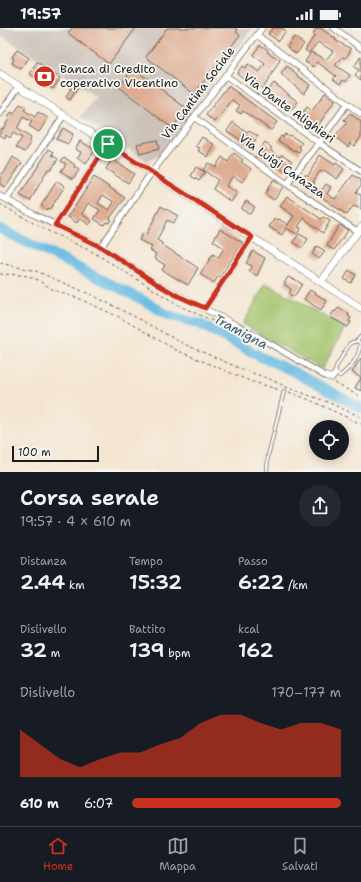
<!DOCTYPE html>
<html lang="it">
<head>
<meta charset="utf-8">
<style>
  body { margin:0; font-family:"Shantell Sans",sans-serif; background:#242831; color:#f1f3f6; height:100vh; display:flex; flex-direction:column; font-size:15px; white-space:nowrap }
  * { box-sizing:border-box; margin:0 }
  p { font-size:13px; color:#9ea1a6 }
  .icon { flex:none; width:22px; height:22px; fill:none; stroke:currentColor; stroke-width:2; stroke-linecap:round; stroke-linejoin:round }
  .map { position:relative; height:444px; overflow:hidden }
  .sheet { display:flex; flex-direction:column; background:#171b24; flex:1 }
  .sheet>* { flex:none }
  .buttons { position:absolute; left:309px; top:392px; display:grid; gap:8px }
  .buttons a { display:grid; place-items:center; width:40px; height:40px; border-radius:50%; background:#171b24; box-shadow:0 2px 10px #0003; font-size:20px }
  .scale { position:absolute; left:12px; bottom:10px; width:87px; box-sizing:border-box; padding-left:4px; border:2px solid #1c1c1c; border-top:0; font-size:11px; line-height:14px; white-space:nowrap; color:#1c1c1c; -webkit-text-stroke:3px #f6f6f2; paint-order:stroke }
  .pin { position:absolute; display:grid; place-items:center; width:34px; height:34px; color:#fff; margin:-17px; border:2px solid #fff; border-radius:50%; box-shadow:0 1px 4px #0007 }
  .round { display:grid; place-items:center; flex:none; width:42px; height:42px; border-radius:21px; background:#242831 }
  .overview { display:flex; align-items:center; justify-content:space-between; height:68px; padding:0 20px }
  h1 { font-size:22px; font-weight:600; line-height:30px }
  .figures { display:grid; grid-template-columns:repeat(3,1fr); gap:6px; height:68px; padding:4px 20px }
  .figures div { display:grid; align-content:center }
  .figures b { font-size:20px; font-weight:600 }
  .figures small { font-size:11px; font-weight:400 }
  .figures p { font-size:11px }
  .chart { height:112px; padding:8px 20px }
  .chart p { display:flex; justify-content:space-between }
  .chart svg { width:100%; height:72px; margin-top:4px; fill:#c8321e; opacity:.7 }
  ul { padding:0 20px; list-style:none; font-size:13px }
  li { display:grid; grid-template-columns:64px 48px 1fr; align-items:center; height:30px }
  li i { height:10px; border-radius:5px; background:#c8321e }
  .status { display:flex; justify-content:space-between; align-items:center; height:28px; padding:0 20px; background:#171b24; direction:ltr }
  .status svg { height:11px; fill:currentColor }
  .dock { display:flex; justify-content:space-around; align-items:center; height:56px; border-top:1px solid #363941; background:#171b24; font-size:11px; color:#9ea1a6 }
  .dock a { display:grid; justify-items:center; gap:2px }
  .dock .on { color:#c8321e }
  .map>svg:first-child { display:block }
  .industrial { fill:#ccc2b9 }
  .green { fill:#a3c36b; stroke:#607044 }
  .lines { fill:none; stroke-linecap:round; stroke-linejoin:round }
  .river { stroke:#65bae1; stroke-width:10 }
  .building { fill:#deac90; fill-rule:evenodd }
  .service-casing { stroke:#68625b; stroke-width:4 }
  .minor-casing { stroke:#68625b; stroke-width:7 }
  .tertiary-casing { stroke:#68625b; stroke-width:8 }
  .path { stroke:#68625b; stroke-width:1; stroke-dasharray:3 3; stroke-linecap:butt }
  .service { stroke:#fff; stroke-width:2.5 }
  .minor { stroke:#fff; stroke-width:5.5 }
  .tertiary { stroke:#fff; stroke-width:7 }
  .route-casing { stroke:#fff; stroke-width:8 }
  .route { stroke:#c8321e; stroke-width:5 }
  .labels { text-anchor:middle; stroke-width:3.5; stroke-linejoin:round; paint-order:stroke }
  .poi-label { font-size:12px; fill:#1c1c1c; stroke:#f6f6f2; text-anchor:start }
  .street-label { font-size:12px; fill:#1c1c1c; stroke:#f6f6f2 }
  .water-label { font-size:13px; font-style:italic; fill:#395b6b; stroke:#f6f6f2 }
</style>
</head>
<body>
<div class="status"><b>19:57</b><svg viewBox="0 0 49 12"><path d="M0 12V9h3v3zM5 12V6h3v6zM10 12V3h3v9zM15 12V0h3v12zM26 1h20v11H26zM47 4h2v5h-2z"/></svg></div>
<div class="map">
<svg width="361" height="444" viewBox="0 0 361 444">
  <rect width="100%" height="100%" fill="#f6f6f2"/>
  <filter id="ink" filterUnits="userSpaceOnUse"><feTurbulence type="fractalNoise" baseFrequency=".025" numOctaves="2"/><feDisplacementMap in="SourceGraphic" scale="8" xChannelSelector="R" yChannelSelector="G"/><feConvolveMatrix kernelMatrix="1 2 1 2 8 2 1 2 1" color-interpolation-filters="sRGB"/></filter>
  <filter id="wash" filterUnits="userSpaceOnUse"><feTurbulence type="fractalNoise" baseFrequency=".012" numOctaves="4" result="noise"/><feDisplacementMap in="SourceGraphic" scale="16" xChannelSelector="R" yChannelSelector="G"/><feGaussianBlur stdDeviation="0.9" result="paint"/><feColorMatrix in="noise" values="0 0 0 0 0 0 0 0 0 0 0 0 0 0 0 0 0 1.4 0 .05"/><feComposite in="paint" operator="in"/></filter>
  <g filter="url(#wash)">
    <rect width="100%" height="100%" fill="#f4e5d0"/>
    <!-- industrial -->
    <path class="industrial" d="M0,0H253L160,127L147,133L81,89L96,69L0,7Z"/>
    <!-- green -->
    <path class="green" d="M266,255L345,300L322,341L243,296Z"/>
    <g class="lines">
      <!-- river -->
      <path class="river" d="M0,201L141,271L168,287L200,296L261,329L292,343L361,380"/>
    </g>
    <g id="blocks">
      <!-- building -->
      <path class="building" d="M72,0H136L109,36L68,5Z
        M167,0H235L238,2L236,4L240,7L194,66L146,29Z
        M273,0H282L286,3L278,13L268,6Z
        M317,0H320L336,11L335,12L351,21L346,30L343,29L335,37L350,47L346,54L343,52L340,56L333,51L336,48L317,34L314,39L305,34L311,24L326,32L333,23L318,14L309,25L305,22L315,7L313,6Z
        M294,9L304,16L296,26L287,19Z
        M260,17L268,22L267,24L280,32L263,61L259,58L260,56L249,48L246,52L237,45L242,38L245,40L248,36L259,44L260,43L265,36L253,27Z
        M17,22L29,30L21,41L12,35L14,31L12,29Z
        M361,28V52L355,47L359,42L354,39Z
        M37,34L60,50L53,61L30,46Z
        M287,38L294,43L293,44L310,57L304,66L281,46Z
        M133,40L187,81L172,100L119,59Z
        M71,52L79,58L70,72L66,69L71,60L67,57Z
        M274,55L298,74L291,82L279,71L278,72L267,63Z
        M228,58L277,94L271,102L243,83L241,86L236,83L240,77L232,72L215,94L206,87Z
        M325,65L335,73L317,99L301,88L307,79L312,83Z
        M20,76L26,79L24,82L35,89L38,84L48,90L39,104L29,98L32,94L23,89L17,101L31,110L29,114L31,115L25,124L16,119L22,110L13,105L10,110L6,107L5,110L0,107V103L1,100L3,101L9,91L8,90L11,84L14,86Z
        M350,85L361,94V109L354,118L350,115L348,119L335,109L347,95L344,92Z
        M233,94L247,105L249,103L258,108L251,119L227,103Z
        M63,100L73,106L68,116L56,111Z
        M285,106L289,108L290,107L302,115L299,119L301,121L299,125L278,113L281,108L283,109Z
        M202,109L215,117L208,129L198,122L200,120L196,118Z
        M157,112L159,121L140,126L137,116Z
        M80,113L95,122L86,136L77,130L81,124L75,121Z
        M265,114L272,120L270,122L280,129L282,126L292,133L284,143L275,136L276,134L267,128L266,130L257,125Z
        M49,121L54,124L52,127L58,131L51,142L48,141L30,173L20,167Z
        M234,125L243,132L241,134L251,141L242,154L233,148L226,158L237,165L231,174L213,161L218,152L203,142L208,135L215,139L222,129L228,134Z
        M320,127L335,137L336,135L344,141L337,151L324,142L322,144L320,143L313,154L315,155L313,158L321,163L326,156L331,159L327,166L335,171L353,147L361,152V157L356,164L361,167V181L353,178L347,187L306,158L307,156L303,152L306,146L308,148Z
        M13,129L22,135L5,160L0,156V147L2,144L4,145Z
        M64,129L75,137L74,139L79,142L73,151L61,143L66,136L61,133Z
        M112,131L134,146L128,155L106,141Z
        M196,139L205,144L199,153L191,148Z
        M94,149L125,170L110,190L111,191L109,195L106,194L104,197L94,191L100,182L88,175L82,186L92,193L89,197L80,190L77,195L68,189ZM103,167L114,174L109,182L98,175Z
        M273,152L283,159L274,172L265,166Z
        M57,153L65,158L50,181L48,180L47,182L41,178Z
        M287,168L321,191L323,189L330,193L323,205L304,190L298,199L301,200L297,206L286,200L282,207L269,199L275,190L278,192L279,191L288,197L287,198L294,188L280,178Z
        M246,173L255,179L250,186L241,181Z
        M161,178L178,188L173,195L167,192L157,212L162,215L161,216L198,240L188,257L162,242L165,237L154,230L156,226L150,222L152,219L139,212L143,205L146,207Z
        M339,197L348,202L334,222L327,218Z
        M220,201L243,215L220,249L218,248L214,255L200,246L213,226L218,230L224,220L213,213Z
        M299,206L308,211L302,220L293,214Z
        M317,218L325,223L319,231L312,226Z
        M253,223L265,230L257,248L249,243L252,238L246,235Z
        M349,242L356,247L351,255L344,251Z
        M288,249L294,252V251L302,256L294,269L289,266L291,261L284,256Z
        M310,262L327,273L321,282L304,271Z
        M338,280L349,286L348,288L351,290L349,293L351,294L348,299L330,289L334,283L335,284Z
        M361,330V363L355,360L361,350L352,344Z"/>
    </g>
  </g>
  <g filter="url(#ink)">
    <use href="#blocks" fill-opacity="0" stroke="#68625b" stroke-width="1"/>
    <g class="lines">
      <defs>
        <path id="service" d="M357,313L360,315C361,328 349,341 340,348L335,346L336,339L350,315Z
          M357,313L361,308
          M267,444L268,428L284,363"/>
        <path id="minor" d="M334,0L361,20
          M257,7L361,86
          M225,47L319,115L361,143
          M0,86L19,58
          M194,89L287,156L358,204
          M287,156L319,115L347,76
          M0,168L35,187L101,219L157,256L257,308L325,348L332,350L335,346
          M7,171L64,87
          M55,197L108,116
          M101,219L149,148L262,0
          M205,280L252,209"/>
        <path id="tertiary" d="M0,46L361,280
          M321,254L361,199"/>
      </defs>
      <!-- service casing -->
      <use href="#service" class="service-casing"/>
      <!-- minor casing -->
      <use href="#minor" class="minor-casing"/>
      <!-- tertiary casing -->
      <use href="#tertiary" class="tertiary-casing"/>
      <!-- path -->
      <path class="path" d="M0,176L42,200L93,224L138,252L182,279L222,297
        M0,235L36,243L94,268L137,290L182,315L239,340L272,352L286,359L325,373L361,389
        M0,246L23,247L36,251L54,262L80,271L119,289L176,322L250,353L280,362
        M335,355L361,369
        M289,364L310,372L361,396"/>
      <!-- service -->
      <use href="#service" class="service"/>
      <!-- minor -->
      <use href="#minor" class="minor"/>
      <!-- tertiary -->
      <use href="#tertiary" class="tertiary"/>
    </g>
  </g>
  <g class="lines" filter="url(#ink)">
    <defs>
      <path id="route" d="M108,116L252,209L205,280L178,268L157,256L101,219L55,197Z"/>
    </defs>
    <!-- route casing -->
    <use href="#route" class="route-casing"/>
    <!-- route -->
    <use href="#route" class="route"/>
  </g>
  <!-- icons -->
  <defs>
    <symbol id="bank-disc" viewBox="-11 -11 22 22"><circle r="9.5" fill="#c8321e" stroke="#f6f6f2"/><path d="M-6-4H6V4H-6ZM0-2.3a2.3 2.3 0 1 0 0 4.6a2.3 2.3 0 1 0 0-4.6Z" fill="#fff"/></symbol>
  </defs>
  <g fill-rule="evenodd">
    <use href="#bank-disc" x="32" y="36" width="25" height="25"/>
  </g>
  <g class="labels">
    <!-- poi labels -->
    <g class="poi-label">
      <text x="60" y="45">Banca di Credito<tspan x="60" dy="14">coperativo Vicentino</tspan></text>
    </g>
    <!-- street labels -->
    <g class="street-label">
      <text transform="translate(198 65) rotate(-53)" y="4">Via Cantina Sociale</text>
      <text transform="translate(289 80) rotate(36)" y="4">Via Dante Alighieri</text>
      <text transform="translate(282 138) rotate(35)" y="4">Via Luigi Carazza</text>
    </g>
    <!-- water labels -->
    <g class="water-label">
      <text transform="translate(241 303) rotate(28)" y="5">Tramigna</text>
    </g>
  </g>
</svg>
<div class="buttons">
<a><svg class="icon" aria-label="locate" viewBox="0 0 24 24"><circle cx="12" cy="12" r="6"/><path d="M12 2v4M12 18v4M2 12h4M18 12h4"/></svg></a>
</div>
<div class="scale">100 m</div>
<div class="pin" style="left:108px;top:116px;background:#1e9e55"><svg class="icon" aria-label="arrive" viewBox="0 0 24 24"><path d="M6 21V4h12l-3 4 3 4H6"/></svg></div>
</div>
<section class="sheet">
<div class="overview"><div><h1>Corsa serale</h1><p>19:57 · 4 × 610 m</p></div><a class="round"><svg class="icon" aria-label="share" viewBox="0 0 24 24"><path d="M12 15V3M7 8l5-5 5 5M5 13v7h14v-7"/></svg></a></div>
<div class="figures">
<div><p>Distanza</p><b>2.44<small> km</small></b></div>
<div><p>Tempo</p><b>15:32</b></div>
<div><p>Passo</p><b>6:22<small> /km</small></b></div>
</div>
<div class="figures">
<div><p>Dislivello</p><b>32<small> m</small></b></div>
<div><p>Battito</p><b>139<small> bpm</small></b></div>
<div><p>kcal</p><b>162</b></div>
</div>
<div class="chart"><p><span>Dislivello</span>170–177 m</p>
<svg viewBox="0 0 160 44" preserveAspectRatio="none"><path d="M0 44V15L10 24L20 33L30 38L40 33L50 29L60 29L70 24L80 20L90 11L100 6L110 6L120 11L130 15L140 11L150 11L160 15V44z"/></svg>
</div>
<ul>
<li><b>610 m</b>6:07<i style="width:100%"></i></li>
</ul>
</section>
<nav class="dock">
<a class="on"><svg class="icon" aria-label="home" viewBox="0 0 24 24"><path d="M3 11l9-7 9 7M6 9v11h12V9"/></svg>Home</a>
<a><svg class="icon" aria-label="map" viewBox="0 0 24 24"><path d="M3 6l6-2 6 2 6-2v14l-6 2-6-2-6 2zM9 4v14M15 6v14"/></svg>Mappa</a>
<a><svg class="icon" aria-label="saved" viewBox="0 0 24 24"><path d="M7 4h10v16l-5-4-5 4z"/></svg>Salvati</a>
</nav>
</body>
</html>
